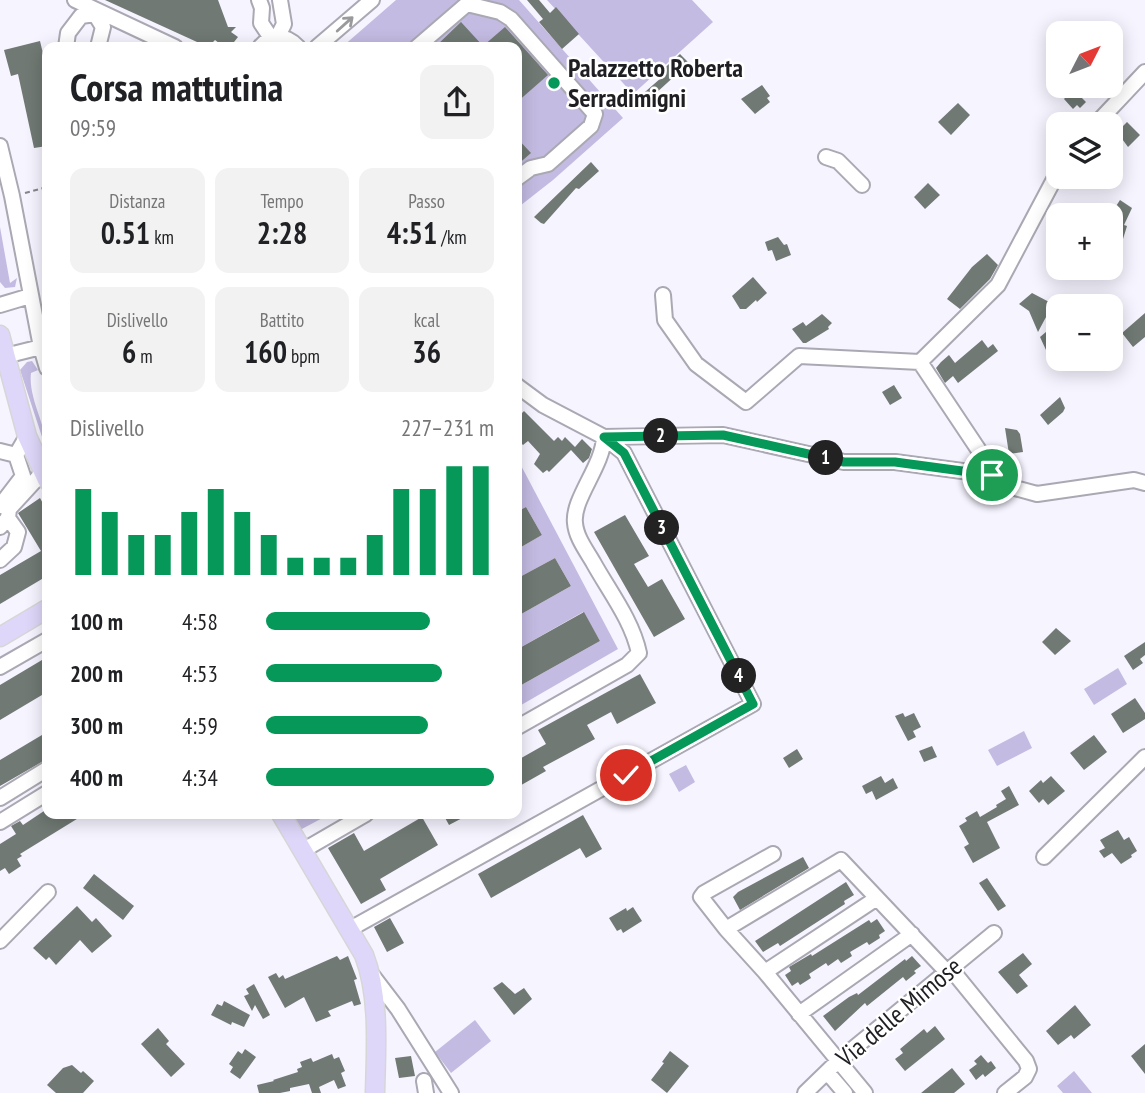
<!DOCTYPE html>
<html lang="it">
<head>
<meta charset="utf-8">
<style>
  body { margin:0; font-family:"PT Sans Narrow",sans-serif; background:#f2f2f2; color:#202124; height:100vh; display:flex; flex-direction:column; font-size:26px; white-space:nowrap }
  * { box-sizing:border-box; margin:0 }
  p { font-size:23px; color:#757577 }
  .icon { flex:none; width:38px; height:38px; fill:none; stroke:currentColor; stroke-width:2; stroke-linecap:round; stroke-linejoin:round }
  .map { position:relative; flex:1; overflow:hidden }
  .drawer { position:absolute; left:42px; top:42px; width:480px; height:777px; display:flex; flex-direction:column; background:#fff; border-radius:14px; box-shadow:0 4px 18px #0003 }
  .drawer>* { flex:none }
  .needle { width:46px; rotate:48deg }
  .fabs { position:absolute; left:1046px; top:21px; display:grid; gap:14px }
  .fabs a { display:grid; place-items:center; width:77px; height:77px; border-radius:14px; background:#fff; box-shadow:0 4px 18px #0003; font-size:35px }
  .pin { position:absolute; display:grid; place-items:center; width:60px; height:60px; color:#fff; margin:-30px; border:4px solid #fff; border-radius:50%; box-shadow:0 2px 7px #0007 }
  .km { position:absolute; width:35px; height:35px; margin:-18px; border-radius:50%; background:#222; color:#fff; font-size:19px; line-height:35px; text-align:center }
  .round { display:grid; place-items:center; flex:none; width:74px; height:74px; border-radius:14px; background:#f2f2f2 }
  .overview { display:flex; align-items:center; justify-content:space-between; height:119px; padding:0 28px }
  h1 { font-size:38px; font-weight:700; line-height:52px }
  .metrics { display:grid; grid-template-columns:repeat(3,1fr); gap:10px; height:119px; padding:7px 28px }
  .metrics div { display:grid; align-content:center; border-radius:14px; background:#f2f2f2; text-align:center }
  .metrics b { font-size:30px; font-weight:700 }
  .metrics small { font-size:19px; font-weight:400 }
  .metrics p { font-size:19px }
  .chart { height:196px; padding:14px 28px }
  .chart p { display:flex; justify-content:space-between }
  .chart svg { width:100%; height:126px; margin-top:7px; stroke:#059859; stroke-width:6 }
  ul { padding:0 28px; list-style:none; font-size:23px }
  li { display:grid; grid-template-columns:112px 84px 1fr; align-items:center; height:52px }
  li i { height:18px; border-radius:9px; background:#059859 }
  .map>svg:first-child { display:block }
  .green { fill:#c4bbe2 }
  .building { fill:#707973 }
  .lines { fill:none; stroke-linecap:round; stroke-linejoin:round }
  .minor-casing { stroke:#aaa8b2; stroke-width:18 }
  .major-casing { stroke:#d7d6d7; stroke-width:21 }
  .path { stroke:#87858d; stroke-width:2; stroke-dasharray:5 3.5; stroke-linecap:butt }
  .minor { stroke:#fff; stroke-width:14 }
  .major { stroke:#dfd7f9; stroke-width:18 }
  .oneway { stroke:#9a9a9c }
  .route-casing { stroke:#fff; stroke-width:14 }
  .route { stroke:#059859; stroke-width:9 }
  .poi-dot { fill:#059859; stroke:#fff; stroke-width:2.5 }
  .labels { text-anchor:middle; stroke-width:5; stroke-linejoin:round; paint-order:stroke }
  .poi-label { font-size:26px; font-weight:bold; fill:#1f1e22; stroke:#fff; text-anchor:start }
  .street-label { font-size:26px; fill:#1f1e22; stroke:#fff }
</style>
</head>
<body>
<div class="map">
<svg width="1145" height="1093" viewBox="0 0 1145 1093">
  <rect width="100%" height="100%" fill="#f6f4ff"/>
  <!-- green -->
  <path class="green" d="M396,0H519L623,118L553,180L516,209V47H342Z
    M547,0H692L713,22L633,94Z
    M0,227L10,283L17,278L15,287L5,288L0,282Z
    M32,361L38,370L31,373C28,399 47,425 47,452L20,370L27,362Z
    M516,456L618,649L516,708V688L600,641L583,612L516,650V617L571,586L555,558L516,579V550L542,535L526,507L516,512Z
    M1118,668L1127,684L1094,705L1084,689Z
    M1024,731L1032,748L997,766L988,750Z
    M686,765L695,782L679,792L669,774Z
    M291,814H330L300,830Z
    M475,1020L491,1041L451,1073L435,1052Z
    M1074,1071L1092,1093H1063L1057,1086Z"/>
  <!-- building -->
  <path class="building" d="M105,0H218L228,27H236L231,32L238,37L230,47H224L215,40L208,47Z
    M527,0H539L550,13L556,7L579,34L562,49L539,22L543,19Z
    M461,22L483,46L505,27L548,75L516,103V47H435Z
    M40,41L47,70V104H45L47,146L34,148L18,74L11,76L4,50Z
    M680,54L689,63L644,104L638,98L661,78L658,74Z
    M762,85L770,96L767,98L770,102L755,114L741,99Z
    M1073,89L1086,102L1080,108L1077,105L1073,109L1064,99Z
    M958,103L970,115L951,135L938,122Z
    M1127,122L1140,135L1128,147L1117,132Z
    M516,137L531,153L516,166Z
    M591,162L599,171L579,189L576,188L544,224L541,223L534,217Z
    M928,183L940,195L925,209L914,197Z
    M1120,200L1132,208L1124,225L1127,226L1123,239L1111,234V214Z
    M778,237L784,245L787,244L791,255L776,261L772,250L768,251L765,242Z
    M987,254L998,265L990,279L960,309L947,299L972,267Z
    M753,277L767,293L757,302L756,300L746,309H740L732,296Z
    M1032,293L1053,304L1038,332L1029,311L1019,304Z
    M1145,313V337L1133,347L1122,333Z
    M822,314L832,323L828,327L829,329L806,343H803L792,329L803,322L806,326Z
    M1059,321V345L1046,350L1040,337Z
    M982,340L988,348L993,344L998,351L958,383L953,376L945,383L936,368L941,362L949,355L955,363Z
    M894,385L902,398L890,405L882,392Z
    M1060,397L1065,408L1063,412L1048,425L1040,415Z
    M516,407L522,413L524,411L554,441L558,437L562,441L565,437L575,447L582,439L592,449L589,458L583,463L571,450L549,472L547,470L543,473L534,464L540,454L528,441L523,445L516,438Z
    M1005,428L1017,430L1020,434L1023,452L1009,454Z
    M40,498L47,511V576L0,604V575L41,551L18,513Z
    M526,507L542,535L516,550V512Z
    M625,515L649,556L634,564L648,587L662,579L685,619L654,637L594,532Z
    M555,558L571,586L516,617V579Z
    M584,612L600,641L516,688V650Z
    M1056,628L1071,641L1055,655L1042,642Z
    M1145,642V655L1140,659L1143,663L1133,670L1124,656Z
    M47,657V692L0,720V685Z
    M640,674L656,703L617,724L611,712L587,725L595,739L543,767L546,771L516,788V761L546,744L538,730Z
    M1135,698L1145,713V719L1123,733L1111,714Z
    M903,713L905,717L914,713L921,727L913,731L916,737L908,741L895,716Z
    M47,732V759L0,786V760Z
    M1094,735L1107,752L1084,770L1070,753Z
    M932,746L937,757L924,762L919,751Z
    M797,749L803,759L789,768L783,758Z
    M881,776L885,783L893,778L898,788L876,800L872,791L866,794L862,786Z
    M1051,776L1065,791L1048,805L1043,799L1039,803L1029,791L1041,780L1043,783Z
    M1009,786L1019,805L987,822L1000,848L973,863L964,847L969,844L959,826L967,821L965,818L977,811L980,817L997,807L996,805L1006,799L1001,791Z
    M47,809V814H85L20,854L22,856L17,859L21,866L9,874L5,868L0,871V844L16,834L11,826L20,821L23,825Z
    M443,814H470L449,825Z
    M583,815L602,849L586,858L580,848L491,898L478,874Z
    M422,817L438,845L380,879L386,890L361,904L328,848L354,833L364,851Z
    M1118,830L1124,840L1129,837L1137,851L1131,855L1132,857L1121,864L1112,853L1104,858L1099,851L1105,848L1100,840Z
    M803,857L809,868L740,910L733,897L738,892Z
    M94,874L134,906L123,920L83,888Z
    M987,878L1006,906L998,911L979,883Z
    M846,882L854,895L844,901L845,904L780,946L778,943L763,952L755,941Z
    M77,906L92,922L96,918L112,936L92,953L80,940L56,965L49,957L46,960L33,948Z
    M633,907L642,921L623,933L621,929L617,931L609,918L626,908L627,911Z
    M390,918L404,943L387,952L374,927Z
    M877,919L885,931L879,935L880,938L869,945L867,942L850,952L852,956L841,963L838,959L828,966L826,963L809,974L811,978L800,985L798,982L792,986L785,975L791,971L789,967L811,954L812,956L869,920L871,923Z
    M1023,953L1032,964L1019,975L1028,986L1017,994L998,972Z
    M337,956L340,960L348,956L357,979L354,980L361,1004L354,1006L352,1001L328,1011L331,1016L316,1022L304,997L285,1008L268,977L276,973L279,978L283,975L285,979Z
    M912,956L921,966L914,971L916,973L906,981L903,977L867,1006L865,1003L835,1031L823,1016L849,997L857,993L858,995L905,959L906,961Z
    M502,982L515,994L524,988L532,999L514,1015L493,988Z
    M254,984L270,1015L263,1019L255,1005L252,1011L244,996L249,994L246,989Z
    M224,1001L250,1015L244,1027L232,1022L231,1025L211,1015L217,1004L222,1006Z
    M1075,1005L1091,1025L1074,1039L1071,1035L1058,1045L1046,1031Z
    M935,1026L945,1039L905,1071L895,1059L903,1053L900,1049L924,1029L927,1033Z
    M158,1028L169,1041L166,1044L185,1064L171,1077L141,1044Z
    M1145,1044V1074L1131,1056Z
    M245,1049L256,1057L240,1079L230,1072L233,1067L229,1064L238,1051L242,1054Z
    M670,1051L689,1066L667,1093L651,1080L664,1063L662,1062Z
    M332,1054L334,1059L339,1057L345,1071L341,1073L346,1086L338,1089L334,1080L319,1087L321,1093H312L309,1084L290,1088V1091L280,1093H259L257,1085L274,1081L273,1080L298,1072L297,1069L302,1067L300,1062L311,1058L313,1062Z
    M981,1055L988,1063L991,1061L996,1068L985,1077L983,1074L976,1080L969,1070L977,1064L974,1061Z
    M411,1056L415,1076L399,1078L395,1058Z
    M72,1065L81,1073L83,1071L94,1081L83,1093H56L47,1085L63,1068Z
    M952,1068L965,1084L954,1093H921Z"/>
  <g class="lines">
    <defs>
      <path id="minor" d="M75,0L175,47
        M259,0L262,8L261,23L271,38
        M95,14L103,27L98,47
        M278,36L284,24L280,0
        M66,47L68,33L81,16L95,14
        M260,47C271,34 286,34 298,47
        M317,47L372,0
        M417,47L467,4L500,12L511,19L595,114L591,126L548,164L531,168L516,179
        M1096,124L1145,72
        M0,146L12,196L41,347
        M826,157L838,161L862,185
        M663,295L665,320L696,364L746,402L799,356L920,362
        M0,305L30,296
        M5,356L41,347L47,368
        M516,385L543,405L604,437L723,435L844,462H895L992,475L1004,485L1037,494L1134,480L1145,483
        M0,451L16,455
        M992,475L980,452L920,362L998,285L1059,170
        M0,506L23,476L16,455L27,436
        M0,527L8,518L9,509L43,472
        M0,560L14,547L18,532L8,518
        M0,667L47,640
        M516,728L627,665L639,653C632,620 609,591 593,562C586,550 576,537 575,523C572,499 603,466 604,437
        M0,798L47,769
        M0,822L47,793
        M302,851L366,814
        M1044,857L1145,757
        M350,929L753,704L624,453L604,437
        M726,929L701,897L704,893L773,854
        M0,941L48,892
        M951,969L1026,1061L1029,1069L1025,1077L1005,1093
        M765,972L877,898
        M372,975L398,1009L451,1093
        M799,1014L912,934
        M827,1072L845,1093
        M424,1081L426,1093
        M805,1093L837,1062L994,933
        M865,1093L765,972L726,929L841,860L947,972"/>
      <path id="major" d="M0,335L27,436L47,480
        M0,637L47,609
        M281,814L364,955C380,996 376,1049 375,1093"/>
    </defs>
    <!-- minor casing -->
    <use href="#minor" class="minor-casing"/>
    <!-- major casing -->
    <use href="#major" class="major-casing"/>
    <!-- path -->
    <path class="path" d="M25,193L47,187"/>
    <!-- minor -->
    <use href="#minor" class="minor"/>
    <!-- major -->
    <use href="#major" class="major"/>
  </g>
  <!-- one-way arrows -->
  <defs><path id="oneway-shaft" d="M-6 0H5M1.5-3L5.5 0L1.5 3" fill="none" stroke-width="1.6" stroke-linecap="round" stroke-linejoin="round" transform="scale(1.75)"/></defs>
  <use class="oneway" href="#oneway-shaft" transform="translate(345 24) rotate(-42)"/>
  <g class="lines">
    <defs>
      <path id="route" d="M626,775L753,704L624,453L604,437L723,435L844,462H895L992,475"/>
    </defs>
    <!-- route casing -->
    <use href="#route" class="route-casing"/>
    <!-- route -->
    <use href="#route" class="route"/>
  </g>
  <!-- markers -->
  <circle class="poi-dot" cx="554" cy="83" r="7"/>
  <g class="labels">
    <!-- poi labels -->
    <g class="poi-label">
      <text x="568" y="77">Palazzetto Roberta<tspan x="568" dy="30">Serradimigni</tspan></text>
    </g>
    <!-- street labels -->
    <g class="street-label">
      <text transform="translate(899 1012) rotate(-40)" y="9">Via delle Mimose</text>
    </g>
  </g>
</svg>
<div class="fabs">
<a><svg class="needle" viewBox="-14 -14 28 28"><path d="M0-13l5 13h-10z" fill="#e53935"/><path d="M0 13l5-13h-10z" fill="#757577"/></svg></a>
<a><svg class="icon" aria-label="layers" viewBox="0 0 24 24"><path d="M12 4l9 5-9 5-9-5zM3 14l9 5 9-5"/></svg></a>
<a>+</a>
<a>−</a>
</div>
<div class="pin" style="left:992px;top:475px;background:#1e9e55"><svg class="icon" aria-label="arrive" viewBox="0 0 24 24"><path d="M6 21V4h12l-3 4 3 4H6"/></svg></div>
<div class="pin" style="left:626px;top:775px;background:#d93025"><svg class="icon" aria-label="check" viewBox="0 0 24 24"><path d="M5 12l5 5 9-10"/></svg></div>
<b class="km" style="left:826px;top:458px">1</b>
<b class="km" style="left:661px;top:436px">2</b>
<b class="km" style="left:662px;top:528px">3</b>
<b class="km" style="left:739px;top:676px">4</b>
<section class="drawer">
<div class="overview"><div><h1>Corsa mattutina</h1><p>09:59</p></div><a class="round"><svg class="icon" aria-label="share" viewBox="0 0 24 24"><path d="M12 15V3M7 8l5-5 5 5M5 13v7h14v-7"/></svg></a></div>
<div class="metrics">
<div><p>Distanza</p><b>0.51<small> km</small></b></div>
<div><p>Tempo</p><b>2:28</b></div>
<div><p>Passo</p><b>4:51<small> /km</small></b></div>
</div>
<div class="metrics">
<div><p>Dislivello</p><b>6<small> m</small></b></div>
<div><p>Battito</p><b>160<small> bpm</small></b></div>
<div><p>kcal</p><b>36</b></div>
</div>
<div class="chart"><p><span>Dislivello</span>227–231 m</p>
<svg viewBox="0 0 160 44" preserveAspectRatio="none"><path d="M5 44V14M15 44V22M25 44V30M35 44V30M45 44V22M55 44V14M65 44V22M75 44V30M85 44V38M95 44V38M105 44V38M115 44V30M125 44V14M135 44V14M145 44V6M155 44V6"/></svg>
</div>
<ul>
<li><b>100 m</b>4:58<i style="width:72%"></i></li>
<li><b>200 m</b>4:53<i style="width:77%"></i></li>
<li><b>300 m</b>4:59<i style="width:71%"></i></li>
<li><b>400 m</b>4:34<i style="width:100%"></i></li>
</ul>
</section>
</div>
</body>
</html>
